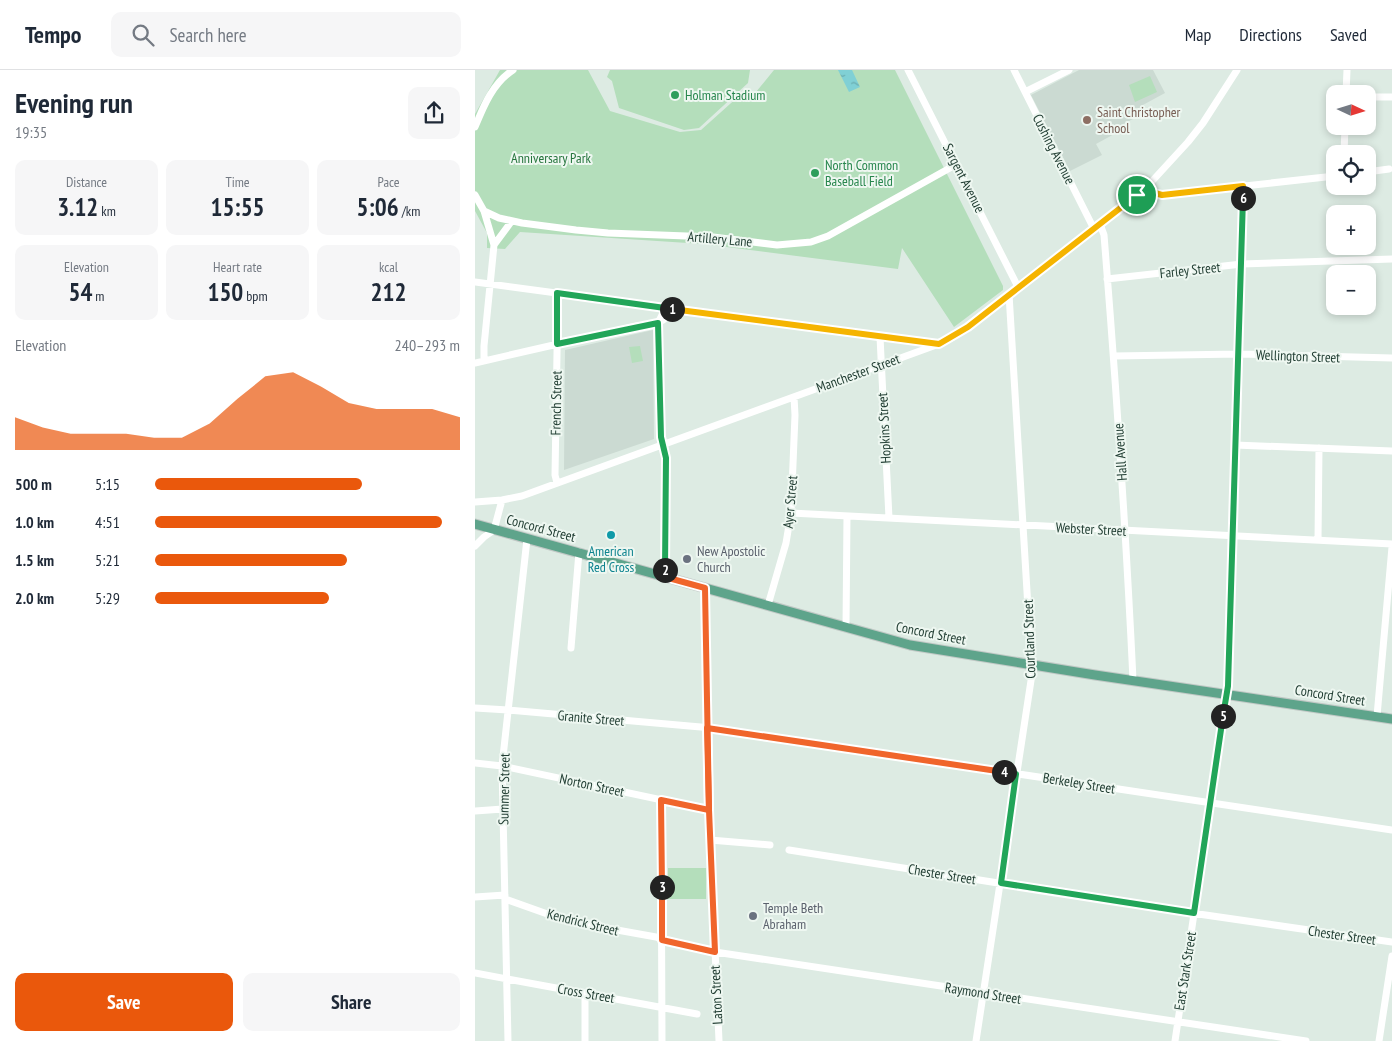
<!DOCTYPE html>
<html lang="en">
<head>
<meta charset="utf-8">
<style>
  body { margin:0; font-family:"PT Sans Narrow",sans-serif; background:#f6f6f7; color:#1f2937; height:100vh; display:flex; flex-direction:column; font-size:19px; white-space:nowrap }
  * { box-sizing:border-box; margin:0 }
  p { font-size:16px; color:#747a83 }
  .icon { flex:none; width:28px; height:28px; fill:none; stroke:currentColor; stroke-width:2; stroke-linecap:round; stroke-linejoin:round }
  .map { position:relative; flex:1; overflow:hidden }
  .details { display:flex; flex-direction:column; background:#fff; width:475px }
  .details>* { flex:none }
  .needle { width:32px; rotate:94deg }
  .controls { position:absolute; left:851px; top:15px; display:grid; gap:10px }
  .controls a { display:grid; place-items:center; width:50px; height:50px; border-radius:10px; background:#fff; box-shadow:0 2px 8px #0003; font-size:25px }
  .pin { position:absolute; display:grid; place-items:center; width:42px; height:42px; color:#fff; margin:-21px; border:2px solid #fff; border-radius:50%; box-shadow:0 1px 5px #0007 }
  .km { position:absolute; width:25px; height:25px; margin:-12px; border-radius:50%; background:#222; color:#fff; font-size:14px; line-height:25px; text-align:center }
  .round { display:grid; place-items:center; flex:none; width:52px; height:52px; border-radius:10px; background:#f6f6f7 }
  .head { display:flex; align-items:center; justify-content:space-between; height:85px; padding:0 15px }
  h1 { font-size:28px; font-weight:600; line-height:38px }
  .stats { display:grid; grid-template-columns:repeat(3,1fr); gap:8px; height:85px; padding:5px 15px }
  .stats div { display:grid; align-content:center; border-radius:10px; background:#f6f6f7; text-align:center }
  .stats b { font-size:25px; font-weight:600 }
  .stats small { font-size:14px; font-weight:400 }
  .stats p { font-size:14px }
  .chart { height:140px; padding:10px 15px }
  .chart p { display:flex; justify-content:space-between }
  .chart svg { width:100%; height:90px; margin-top:5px; fill:#ea580c; opacity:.7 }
  .cta { display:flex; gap:10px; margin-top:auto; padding:10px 15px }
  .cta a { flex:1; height:58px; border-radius:10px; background:#ea580c; color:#fff; font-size:20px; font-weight:600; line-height:58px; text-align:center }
  .cta a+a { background:#f6f6f7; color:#1f2937 }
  ul { padding:0 15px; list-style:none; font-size:16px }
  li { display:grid; grid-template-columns:80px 60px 1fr; align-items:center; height:38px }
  li i { height:12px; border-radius:6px; background:#ea580c }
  header { display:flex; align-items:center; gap:30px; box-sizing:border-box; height:70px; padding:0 25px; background:#fff; border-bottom:1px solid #e0e1e3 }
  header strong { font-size:24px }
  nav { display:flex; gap:28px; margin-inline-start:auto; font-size:18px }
  .search { width:350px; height:45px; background:#f6f6f7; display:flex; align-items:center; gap:12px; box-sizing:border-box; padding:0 18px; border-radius:10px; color:#747a83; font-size:19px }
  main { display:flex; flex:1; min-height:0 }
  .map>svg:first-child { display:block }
  .built { fill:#cbdad2 }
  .green { fill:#b4debb }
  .water { fill:url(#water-ripples) }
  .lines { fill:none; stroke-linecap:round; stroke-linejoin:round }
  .major-casing { stroke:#c0c8c5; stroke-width:11 }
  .minor { stroke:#fff; stroke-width:7 }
  .major { stroke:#5ea48b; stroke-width:9 }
  .split-1-casing { stroke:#fff; stroke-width:10 }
  .split-2-casing { stroke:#fff; stroke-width:10 }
  .split-3-casing { stroke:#fff; stroke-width:10 }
  .split-4-casing { stroke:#fff; stroke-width:10 }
  .split-5-casing { stroke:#fff; stroke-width:10 }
  .split-6-casing { stroke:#fff; stroke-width:10 }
  .split-7-casing { stroke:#fff; stroke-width:10 }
  .split-1 { stroke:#f5b400; stroke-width:6 }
  .split-2 { stroke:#22a559; stroke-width:6 }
  .split-3 { stroke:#f0652b; stroke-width:6 }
  .split-4 { stroke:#f0652b; stroke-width:6 }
  .split-5 { stroke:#22a559; stroke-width:6 }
  .split-6 { stroke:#22a559; stroke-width:6 }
  .split-7 { stroke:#f5b400; stroke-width:6 }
  .leisure-dot { fill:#2e9e5b; stroke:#eef7f1; stroke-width:2 }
  .education-dot { fill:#8d6e63; stroke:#eef7f1; stroke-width:2 }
  .culture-dot { fill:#0f9aa8; stroke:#eef7f1; stroke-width:2 }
  .worship-dot { fill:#6b7280; stroke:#eef7f1; stroke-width:2 }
  .labels { text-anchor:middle; stroke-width:4; stroke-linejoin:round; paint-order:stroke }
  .leisure-label { font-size:14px; fill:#27864d; stroke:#eef7f1; text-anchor:start }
  .education-label { font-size:14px; fill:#785e54; stroke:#eef7f1; text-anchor:start }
  .street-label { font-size:14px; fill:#1e3b30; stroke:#eef7f1 }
  .park-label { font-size:14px; fill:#25743c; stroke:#eef7f1 }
  .culture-label { font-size:14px; fill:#0d838f; stroke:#eef7f1 }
  .worship-label { font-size:14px; fill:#5b616d; stroke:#eef7f1; text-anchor:start }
</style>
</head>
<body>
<header>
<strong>Tempo</strong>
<div class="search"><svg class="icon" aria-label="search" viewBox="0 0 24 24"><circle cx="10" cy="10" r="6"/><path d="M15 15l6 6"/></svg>Search here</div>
<nav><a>Map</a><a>Directions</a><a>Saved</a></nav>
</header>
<main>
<section class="details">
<div class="head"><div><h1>Evening run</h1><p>19:35</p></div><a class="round"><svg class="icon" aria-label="share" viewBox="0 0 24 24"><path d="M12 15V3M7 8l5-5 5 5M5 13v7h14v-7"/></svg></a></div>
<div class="stats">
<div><p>Distance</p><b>3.12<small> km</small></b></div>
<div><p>Time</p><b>15:55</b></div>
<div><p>Pace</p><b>5:06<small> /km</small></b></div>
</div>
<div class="stats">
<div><p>Elevation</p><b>54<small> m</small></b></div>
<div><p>Heart rate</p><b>150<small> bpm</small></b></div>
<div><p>kcal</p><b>212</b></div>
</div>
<div class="chart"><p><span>Elevation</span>240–293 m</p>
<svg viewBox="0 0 160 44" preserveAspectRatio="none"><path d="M0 44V28L10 33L20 36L30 36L40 36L50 38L60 38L70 31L80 19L90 8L100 6L110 13L120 21L130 24L140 24L150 24L160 28V44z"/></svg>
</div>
<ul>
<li><b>500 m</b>5:15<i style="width:68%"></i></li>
<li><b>1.0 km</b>4:51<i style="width:94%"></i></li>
<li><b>1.5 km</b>5:21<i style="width:63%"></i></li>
<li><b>2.0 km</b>5:29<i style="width:57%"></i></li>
</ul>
<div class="cta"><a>Save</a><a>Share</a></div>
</section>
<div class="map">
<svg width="917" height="971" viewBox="0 0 917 971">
  <defs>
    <pattern id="water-ripples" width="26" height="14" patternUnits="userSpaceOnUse" patternTransform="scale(1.25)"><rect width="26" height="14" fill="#80d0d5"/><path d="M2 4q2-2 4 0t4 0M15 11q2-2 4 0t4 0" fill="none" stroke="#68aaad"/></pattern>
  </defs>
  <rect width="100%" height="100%" fill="#ddebe3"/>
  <!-- built -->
  <path class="built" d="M604,0H678L690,23L666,36L669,43L641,58L643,62L621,74L627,85L595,101L556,25Z
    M178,260L179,369L89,400L90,280Z"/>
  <!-- green -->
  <path class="green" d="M25,0H113L135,41L205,62L226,60L265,25L281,22L299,0H420L528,216V220L479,257L427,178L423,199L228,174L45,162L30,179L12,178V163L0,141V44Z
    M135,0H275L273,13L224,58L209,60L144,38L137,11L132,7Z
    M675,6L682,22L660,32L654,15Z
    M165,276L168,291L157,293L154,277Z
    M193,798H231V829H193Z"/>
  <!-- water -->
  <path class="water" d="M363,0H377L385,17L374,22Z"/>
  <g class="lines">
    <defs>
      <path id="major" d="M0,454L435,575L620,605L917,649"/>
    </defs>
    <!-- major casing -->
    <use href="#major" class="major-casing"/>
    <!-- minor -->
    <path class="minor" d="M433,0L543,217
      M539,0L619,159
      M550,22L594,0
      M871,24L872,0
      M892,27H917
      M0,57C9,35 18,13 38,0
      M869,84L870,56
      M892,102L914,99
      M669,120L687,125L860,106
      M0,125L9,141L24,148L47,153L101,160L133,163L238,167L302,175L336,172L353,166L482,94
      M9,141L19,175L9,276V291
      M625,154L629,165C641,314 651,462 658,610
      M19,175L36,152
      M632,209L767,194L917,189
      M0,212L461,274
      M189,238L187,245L183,253L185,367L191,388L190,507
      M405,267L414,448
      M639,286L764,284L917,288
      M0,293L162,256C177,254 190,254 198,239
      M760,375L917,381
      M82,413L80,405L83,223
      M0,432L27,430L47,426L464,274L478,267L669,120L713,72L728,53L762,0
      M316,443L917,474
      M843,470L844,378
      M0,476L9,467L19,460L27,430
      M230,518L234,740L244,971
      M293,535L311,473L316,443L320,345L319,327
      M371,557L372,446
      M96,578L104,482
      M0,638L33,640L237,658L917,760
      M902,646L917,477
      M0,693L27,696L234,740
      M186,730L187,971
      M0,741L28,739
      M235,770L295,775
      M314,780L682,838L917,872
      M0,827L30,825
      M30,829L92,851L181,867L192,871L240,882L831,971
      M0,903L222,944
      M33,971L27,696L52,469
      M110,971V923
      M501,971L557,604L534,224
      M700,971L753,616L769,117
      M904,971L917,886"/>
    <!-- major -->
    <use href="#major" class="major"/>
  </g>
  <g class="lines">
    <defs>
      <path id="split-1" d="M197,239L464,274L493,257L662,125"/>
      <path id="split-2" d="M190,500L191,388L186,367L183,253L82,274V223L197,239"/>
      <path id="split-3" d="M187,817V870L240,882L234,740L230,518L190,507V500"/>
      <path id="split-4" d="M187,817L186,730L234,740L232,658L529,702"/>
      <path id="split-5" d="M529,702L541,704L526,813L719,843L748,646"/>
      <path id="split-6" d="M748,646L753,616L768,128"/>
      <path id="split-7" d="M662,125L669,120L687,125L768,116V128"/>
    </defs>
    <!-- split-1 casing -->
    <use href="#split-1" class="split-1-casing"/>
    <!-- split-2 casing -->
    <use href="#split-2" class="split-2-casing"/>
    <!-- split-3 casing -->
    <use href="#split-3" class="split-3-casing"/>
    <!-- split-4 casing -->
    <use href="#split-4" class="split-4-casing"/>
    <!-- split-5 casing -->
    <use href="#split-5" class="split-5-casing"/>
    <!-- split-6 casing -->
    <use href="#split-6" class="split-6-casing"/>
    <!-- split-7 casing -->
    <use href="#split-7" class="split-7-casing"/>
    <!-- split-1 -->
    <use href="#split-1" class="split-1"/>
    <!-- split-2 -->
    <use href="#split-2" class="split-2"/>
    <!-- split-3 -->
    <use href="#split-3" class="split-3"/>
    <!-- split-4 -->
    <use href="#split-4" class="split-4"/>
    <!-- split-5 -->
    <use href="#split-5" class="split-5"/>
    <!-- split-6 -->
    <use href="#split-6" class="split-6"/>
    <!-- split-7 -->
    <use href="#split-7" class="split-7"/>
  </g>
  <!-- markers -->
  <g class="leisure-dot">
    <circle cx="200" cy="25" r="5"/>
    <circle cx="340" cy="103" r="5"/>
  </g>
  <circle class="education-dot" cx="612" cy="50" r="5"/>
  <circle class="culture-dot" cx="136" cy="465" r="5"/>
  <g class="worship-dot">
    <circle cx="212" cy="489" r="5"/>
    <circle cx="278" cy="846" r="5"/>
  </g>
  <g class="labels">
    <!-- leisure labels -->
    <g class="leisure-label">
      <text x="210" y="30">Holman Stadium</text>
      <text x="350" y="100">North Common<tspan x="350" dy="16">Baseball Field</tspan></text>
    </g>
    <!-- education labels -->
    <g class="education-label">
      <text x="622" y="47">Saint Christopher<tspan x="622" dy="16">School</tspan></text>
    </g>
    <!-- street labels -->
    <g class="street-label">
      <text transform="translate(579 79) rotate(63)" y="5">Cushing Avenue</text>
      <text transform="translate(489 108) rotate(63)" y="5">Sargent Avenue</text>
      <text transform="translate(245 169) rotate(5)" y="5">Artillery Lane</text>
      <text transform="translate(715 200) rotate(-6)" y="5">Farley Street</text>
      <text transform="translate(823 286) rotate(2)" y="5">Wellington Street</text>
      <text transform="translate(383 303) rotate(-20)" y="5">Manchester Street</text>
      <text transform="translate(81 333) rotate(-89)" y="5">French Street</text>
      <text transform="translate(409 358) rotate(-93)" y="5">Hopkins Street</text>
      <text transform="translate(645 382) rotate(-94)" y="5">Hall Avenue</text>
      <text transform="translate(315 432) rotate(-85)" y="5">Ayer Street</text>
      <text transform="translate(66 458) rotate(15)" y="5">Concord Street</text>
      <text transform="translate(616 459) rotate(3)" y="5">Webster Street</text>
      <text transform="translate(456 563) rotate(11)" y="5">Concord Street</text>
      <text transform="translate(554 569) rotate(-92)" y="5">Courtland Street</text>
      <text transform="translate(855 625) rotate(9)" y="5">Concord Street</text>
      <text transform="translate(116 648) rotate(5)" y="5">Granite Street</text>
      <text transform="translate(604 713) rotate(9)" y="5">Berkeley Street</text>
      <text transform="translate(117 715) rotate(12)" y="5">Norton Street</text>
      <text transform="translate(29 719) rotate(-89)" y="5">Summer Street</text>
      <text transform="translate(467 804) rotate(9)" y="5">Chester Street</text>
      <text transform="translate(108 852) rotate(14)" y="5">Kendrick Street</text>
      <text transform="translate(867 865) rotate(8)" y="5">Chester Street</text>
      <text transform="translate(710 901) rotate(-81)" y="5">East Stark Street</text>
      <text transform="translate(111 923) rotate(10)" y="5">Cross Street</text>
      <text transform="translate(508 923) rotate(9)" y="5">Raymond Street</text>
      <text transform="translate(241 925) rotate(-93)" y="5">Laton Street</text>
    </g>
    <!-- park labels -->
    <g class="park-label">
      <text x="76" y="93">Anniversary Park</text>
    </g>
    <!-- culture labels -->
    <g class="culture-label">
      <text x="136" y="486">American<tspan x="136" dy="16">Red Cross</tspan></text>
    </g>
    <!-- worship labels -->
    <g class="worship-label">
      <text x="222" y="486">New Apostolic<tspan x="222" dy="16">Church</tspan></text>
      <text x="288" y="843">Temple Beth<tspan x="288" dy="16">Abraham</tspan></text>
    </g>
  </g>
</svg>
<div class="controls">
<a><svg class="needle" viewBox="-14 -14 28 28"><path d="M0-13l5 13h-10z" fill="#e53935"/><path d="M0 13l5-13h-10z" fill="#747a83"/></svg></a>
<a><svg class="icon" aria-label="locate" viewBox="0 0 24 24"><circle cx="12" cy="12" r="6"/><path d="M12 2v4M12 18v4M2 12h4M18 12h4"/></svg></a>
<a>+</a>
<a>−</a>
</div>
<div class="pin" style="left:662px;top:125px;background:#1e9e55"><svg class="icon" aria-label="arrive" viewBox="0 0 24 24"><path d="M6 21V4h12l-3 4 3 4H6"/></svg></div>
<b class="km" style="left:197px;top:239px">1</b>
<b class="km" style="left:190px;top:500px">2</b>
<b class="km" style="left:187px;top:817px">3</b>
<b class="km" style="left:529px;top:702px">4</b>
<b class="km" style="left:748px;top:646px">5</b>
<b class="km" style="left:768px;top:128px">6</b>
</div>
</main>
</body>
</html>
